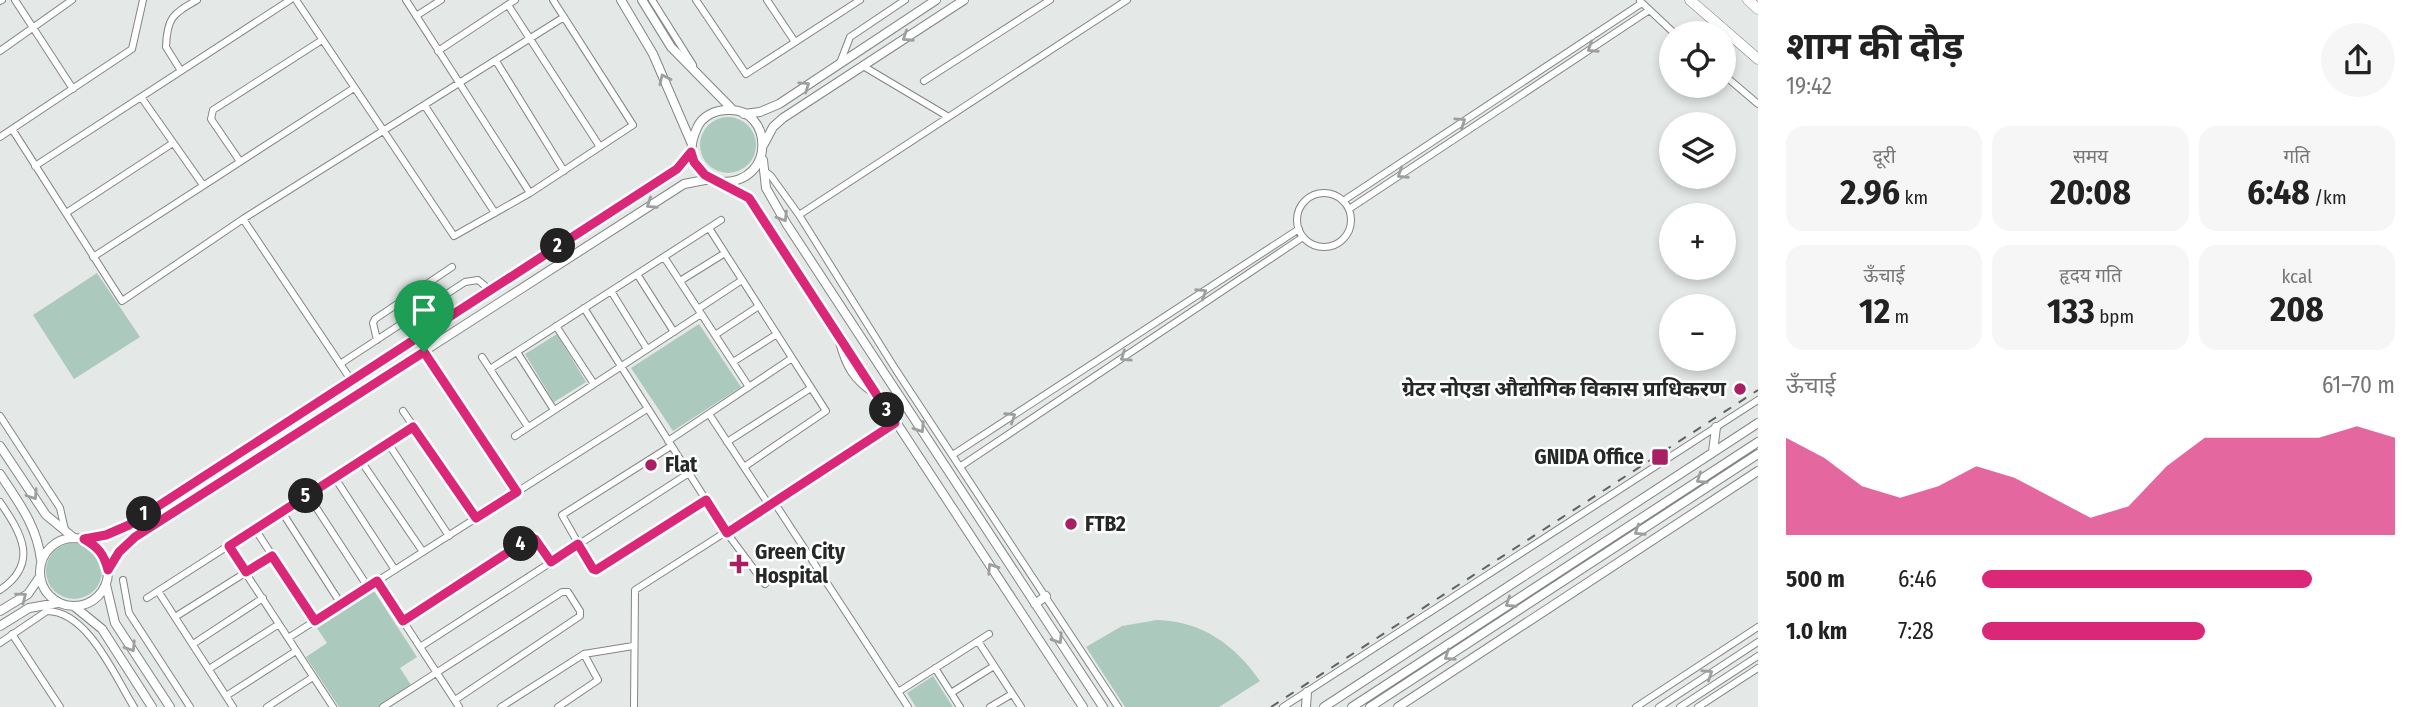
<!DOCTYPE html>
<html lang="hi">
<head>
<meta charset="utf-8">
<style>
  body { margin:0; font-family:"Fira Sans Condensed","Noto Sans Devanagari",sans-serif; background:#f6f6f6; color:#222; height:100vh; display:flex; flex-direction:column; font-size:26px; white-space:nowrap }
  * { box-sizing:border-box; margin:0 }
  p { font-size:23px; color:#767676 }
  .icon { flex:none; width:38px; height:38px; fill:none; stroke:currentColor; stroke-width:2; stroke-linecap:round; stroke-linejoin:round }
  .map { position:relative; flex:1; overflow:hidden }
  .sheet { display:flex; flex-direction:column; background:#fff; width:665px }
  .sheet>* { flex:none }
  .controls { position:absolute; left:1659px; top:21px; display:grid; gap:14px }
  .controls a { display:grid; place-items:center; width:77px; height:77px; border-radius:50%; background:#fff; box-shadow:0 4px 10px #0003; font-size:35px }
  .pin { position:absolute; display:grid; place-items:center; width:60px; height:60px; color:#fff; margin:-72px -30px; border-radius:50% 50% 50% 0; rotate:-45deg; box-shadow:0 0 7px #0007 }
  .pin .icon { rotate:45deg }
  .km { position:absolute; width:35px; height:35px; margin:-18px; border-radius:50%; background:#222; color:#fff; font-size:19px; line-height:35px; text-align:center }
  .round { display:grid; place-items:center; flex:none; width:74px; height:74px; border-radius:37px; background:#f6f6f6 }
  .summary { display:flex; align-items:center; justify-content:space-between; height:119px; padding:0 28px }
  h1 { font-size:38px; font-weight:700; line-height:52px }
  .stats { display:grid; grid-template-columns:repeat(3,1fr); gap:10px; height:119px; padding:7px 28px }
  .stats div { display:grid; align-content:center; border-radius:18px; background:#f6f6f6; text-align:center }
  .stats b { font-size:35px; font-weight:700 }
  .stats small { font-size:19px; font-weight:400 }
  .stats p { font-size:19px }
  .chart { height:196px; padding:14px 28px }
  .chart p { display:flex; justify-content:space-between }
  .chart svg { width:100%; height:126px; margin-top:7px; fill:#db2777; opacity:.7 }
  ul { padding:0 28px; list-style:none; font-size:23px }
  li { display:grid; grid-template-columns:112px 84px 1fr; align-items:center; height:52px }
  li i { height:18px; border-radius:9px; background:#db2777 }
  main { display:flex; flex:1; min-height:0 }
  .map>svg:first-child { display:block }
  .green { fill:#acc9bd }
  .lines { fill:none; stroke-linecap:round; stroke-linejoin:round }
  .minor-casing { stroke:#828685; stroke-width:8 }
  .tertiary-casing { stroke:#828685; stroke-width:10 }
  .secondary-casing { stroke:#828685; stroke-width:11 }
  .minor { stroke:#fff; stroke-width:6 }
  .tertiary { stroke:#fff; stroke-width:8 }
  .secondary { stroke:#fff; stroke-width:10 }
  .rail { stroke:#5f6261; stroke-width:2; stroke-dasharray:9 9; stroke-linecap:butt }
  .oneway { stroke:#9d9e9e }
  .route-casing { stroke:#fff; stroke-width:14 }
  .route { stroke:#db2777; stroke-width:9 }
  .poi-dot { fill:#a91f64; stroke:#fff; stroke-width:2.5 }
  .labels { text-anchor:middle; stroke-width:5; stroke-linejoin:round; paint-order:stroke }
  .poi-label { font-size:21px; font-weight:bold; fill:#262827; stroke:#fff; text-anchor:start }
</style>
</head>
<body>
<main>
<div class="map">
<svg width="1758" height="707" viewBox="0 0 1758 707">
  <rect width="100%" height="100%" fill="#e4e8e6"/>
  <!-- green -->
  <path class="green" d="M700 145a28 28 0 1 1 56 0a28 28 0 1 1-56 0Z
    M97,273L140,337L74,379L33,315Z
    M699,324L741,387L673,431L631,368Z
    M557,334L586,382L554,402L525,354Z
    M46 571a28 28 0 1 1 56 0a28 28 0 1 1-56 0Z
    M374,591L417,657L400,668L411,685L378,707H339L306,657L327,643L317,628Z
    M1157,620C1202,621 1235,645 1260,681L1219,707H1125L1086,647L1122,626Z
    M933,676L953,707H916L907,693Z"/>
  <g class="lines">
    <defs>
      <path id="minor" d="M15,0L73,89
        M296,0L454,236L530,193L633,125L553,0
        M406,0L530,193
        M652,0L693,65
        M696,0L746,74L860,0
        M767,0L795,42
        M0,1L2,0
        M1640,1L1674,33
        M508,5L600,147
        M416,16L441,0
        M0,51L72,0
        M438,51L515,0
        M496,61L564,171
        M840,63L850,37L905,0
        M863,66L947,116
        M181,71L166,47C167,17 173,14 197,0
        M1724,75L1758,104
        M924,81L1050,0
        M141,97L203,185
        M425,106L495,213
        M12,129L122,301L243,219L564,17
        M0,137L132,49L143,0
        M239,160L211,119L213,110L322,40
        M35,166L290,0
        M763,170L771,176L799,215
        M1297 220a27 27 0 1 1 54 0a27 27 0 1 1-54 0Z
        M1343,201L1642,3
        M1349,209L1648,11
        M66,213L173,143
        M243,219L351,380
        M709,228L826,411L744,467
        M93,257L354,88
        M664,257L749,387
        M637,274L674,332
        M680,281L725,253
        M611,291L647,349
        M584,308L727,533L765,584
        M698,309L742,280
        M556,326L594,384
        M715,335L759,306
        M377,340L373,323L375,319L452,267
        M424,352L517,492
        M517,352L554,410
        M482,357L528,427
        M733,362L777,334
        M340,364L465,282L478,280L490,290
        M490,369L721,220
        M403,411L476,518
        M709,414L769,505
        M0,416L60,508L65,530
        M515,436L701,314
        M668,441L792,358
        M727,442L811,388
        M388,443L449,536
        M671,446L562,515L593,569L706,500
        M954,454L1299,229
        M361,461L423,552
        M961,466L1303,237
        M335,478L395,570
        M308,495L368,587
        M0,502C21,533 40,563 0,590
        M774,502L908,707
        M282,512L341,604
        M255,529L315,621
        M228,546L333,707
        M123,580L129,613L190,707
        M377,581L459,707
        M158,591L233,707
        M147,598L413,427
        M175,617L272,556
        M403,621L530,538L535,539L551,562
        M12,634L60,707
        M288,638L647,409
        M978,641L1021,707
        M0,643L47,611C88,611 115,677 134,707
        M193,644L263,598
        M420,647L689,473
        M935,668L960,707
        M209,669L279,624
        M898,692L989,634
        M951,693L994,666
        M226,696L296,651
        M267,707L313,677
        M383,707L562,592H568L580,611V616L455,700
        M501,707L584,654L633,646
        M558,707L598,680L584,654
        M634,707L635,590L896,423
        M990,707L1012,694
        M1118,707L896,370L799,215L1127,0
        M1283,707L1758,400
        M1636,707L1758,627
        M1659,707L1758,642
        M1680,707L1758,656
        M1698,707L1758,668"/>
      <path id="tertiary" d="M621,0L653,54L691,142
        M642,0L671,47L733,110
        M744,114L760,112L779,104L936,0
        M764,144L773,127L783,118L964,0
        M763,160L766,188L786,223L1103,707
        M721,182C778,183 772,107 728,110C715,110 702,116 697,128C676,173 720,178 749,198L1083,707
        M840,342C846,365 854,380 875,393
        M0,446L46,515L74,538
        M1713,452L1716,427
        M0,474C19,503 37,526 41,560
        M40 572a34 34 0 1 1 68 0a34 34 0 1 1-68 0Z
        M84,539L106,535L129,525L677,169L691,152
        M109,570L119,552L135,537L684,184L710,179
        M106,585L115,623L170,707
        M1035,604L1046,596
        M75,607L102,629L152,707
        M0,611L28,594L39,578
        M0,626L29,608L58,603
        M1306,707L1307,692
        M1324,707L1758,423
        M1352,707L1758,442
        M1370,707L1758,454
        M1398,707L1758,471"/>
      <path id="secondary" d="M1690,0L1758,59
        M1748,0L1758,9"/>
    </defs>
    <!-- minor casing -->
    <use href="#minor" class="minor-casing"/>
    <!-- tertiary casing -->
    <use href="#tertiary" class="tertiary-casing"/>
    <!-- secondary casing -->
    <use href="#secondary" class="secondary-casing"/>
    <!-- minor -->
    <use href="#minor" class="minor"/>
    <!-- tertiary -->
    <use href="#tertiary" class="tertiary"/>
    <!-- secondary -->
    <use href="#secondary" class="secondary"/>
    <!-- rail -->
    <path class="rail" d="M1271,707L1758,390"/>
  </g>
  <!-- one-way arrows -->
  <defs><path id="oneway-chevron" d="M-2-3.5L2.5 0L-2 3.5" fill="none" stroke-width="1.6" stroke-linecap="round" stroke-linejoin="round" transform="scale(1.75)"/></defs>
  <g class="oneway">
    <use href="#oneway-chevron" transform="translate(907 37) rotate(147)"/>
    <use href="#oneway-chevron" transform="translate(1592 48) rotate(147)"/>
    <use href="#oneway-chevron" transform="translate(664 79) rotate(-115)"/>
    <use href="#oneway-chevron" transform="translate(805 86) rotate(-34)"/>
    <use href="#oneway-chevron" transform="translate(1461 122) rotate(-34)"/>
    <use href="#oneway-chevron" transform="translate(1402 174) rotate(147)"/>
    <use href="#oneway-chevron" transform="translate(651 204) rotate(147)"/>
    <use href="#oneway-chevron" transform="translate(783 217) rotate(59)"/>
    <use href="#oneway-chevron" transform="translate(1202 293) rotate(-33)"/>
    <use href="#oneway-chevron" transform="translate(1125 357) rotate(146)"/>
    <use href="#oneway-chevron" transform="translate(1011 417) rotate(-33)"/>
    <use href="#oneway-chevron" transform="translate(920 428) rotate(57)"/>
    <use href="#oneway-chevron" transform="translate(1701 479) rotate(147)"/>
    <use href="#oneway-chevron" transform="translate(33 495) rotate(56)"/>
    <use href="#oneway-chevron" transform="translate(1639 531) rotate(147)"/>
    <use href="#oneway-chevron" transform="translate(992 568) rotate(-123)"/>
    <use href="#oneway-chevron" transform="translate(22 597) rotate(-37)"/>
    <use href="#oneway-chevron" transform="translate(1510 603) rotate(147)"/>
    <use href="#oneway-chevron" transform="translate(1058 639) rotate(57)"/>
    <use href="#oneway-chevron" transform="translate(131 647) rotate(57)"/>
    <use href="#oneway-chevron" transform="translate(1449 656) rotate(147)"/>
    <use href="#oneway-chevron" transform="translate(1708 674) rotate(-33)"/>
  </g>
  <g class="lines">
    <defs>
      <path id="route" d="M691,152L694,162L705,175L749,198L895,423L727,533L706,500L596,570L593,569L578,544L551,562L535,539L530,538L403,621L377,581L315,621L272,556L246,572L229,546L413,427L476,518L517,492L424,352L135,537L119,552L108,570C104,554 98,547 84,539L106,535L129,525L677,169Z"/>
    </defs>
    <!-- route casing -->
    <use href="#route" class="route-casing"/>
    <!-- route -->
    <use href="#route" class="route"/>
  </g>
  <!-- markers -->
  <g class="poi-dot">
    <circle cx="1740" cy="389" r="7"/>
    <rect x="1651" y="448" width="18" height="18" rx="3.5"/>
    <circle cx="651" cy="465" r="7"/>
    <circle cx="1071" cy="524" r="7"/>
    <path d="M735.5 553.5h7v7h7v7h-7v7h-7v-7h-7v-7h7z"/>
  </g>
  <g class="labels">
    <!-- poi labels -->
    <g class="poi-label">
      <text x="1726" y="396" text-anchor="end">ग्रेटर नोएडा औद्योगिक विकास प्राधिकरण</text>
      <text x="1644" y="464" text-anchor="end">GNIDA Office</text>
      <text x="665" y="472">Flat</text>
      <text x="1085" y="531">FTB2</text>
      <text x="755" y="559">Green City<tspan x="755" dy="24">Hospital</tspan></text>
    </g>
  </g>
</svg>
<div class="controls">
<a><svg class="icon" aria-label="locate" viewBox="0 0 24 24"><circle cx="12" cy="12" r="6"/><path d="M12 2v4M12 18v4M2 12h4M18 12h4"/></svg></a>
<a><svg class="icon" aria-label="layers" viewBox="0 0 24 24"><path d="M12 4l9 5-9 5-9-5zM3 14l9 5 9-5"/></svg></a>
<a>+</a>
<a>−</a>
</div>
<div class="pin" style="left:424px;top:352px;background:#1e9e55"><svg class="icon" aria-label="arrive" viewBox="0 0 24 24"><path d="M6 21V4h12l-3 4 3 4H6"/></svg></div>
<b class="km" style="left:144px;top:514px">1</b>
<b class="km" style="left:558px;top:246px">2</b>
<b class="km" style="left:887px;top:410px">3</b>
<b class="km" style="left:521px;top:544px">4</b>
<b class="km" style="left:306px;top:496px">5</b>
</div>
<section class="sheet">
<div class="summary"><div><h1>शाम की दौड़</h1><p>19:42</p></div><a class="round"><svg class="icon" aria-label="share" viewBox="0 0 24 24"><path d="M12 15V3M7 8l5-5 5 5M5 13v7h14v-7"/></svg></a></div>
<div class="stats">
<div><p>दूरी</p><b>2.96<small> km</small></b></div>
<div><p>समय</p><b>20:08</b></div>
<div><p>गति</p><b>6:48<small> /km</small></b></div>
</div>
<div class="stats">
<div><p>ऊँचाई</p><b>12<small> m</small></b></div>
<div><p>हृदय गति</p><b>133<small> bpm</small></b></div>
<div><p>kcal</p><b>208</b></div>
</div>
<div class="chart"><p><span>ऊँचाई</span>61–70 m</p>
<svg viewBox="0 0 160 44" preserveAspectRatio="none"><path d="M0 44V10L10 17L20 27L30 31L40 27L50 20L60 24L70 31L80 38L90 34L100 20L110 10L120 10L130 10L140 10L150 6L160 10V44z"/></svg>
</div>
<ul>
<li><b>500 m</b>6:46<i style="width:80%"></i></li>
<li><b>1.0 km</b>7:28<i style="width:54%"></i></li>
</ul>
</section>
</main>
</body>
</html>
